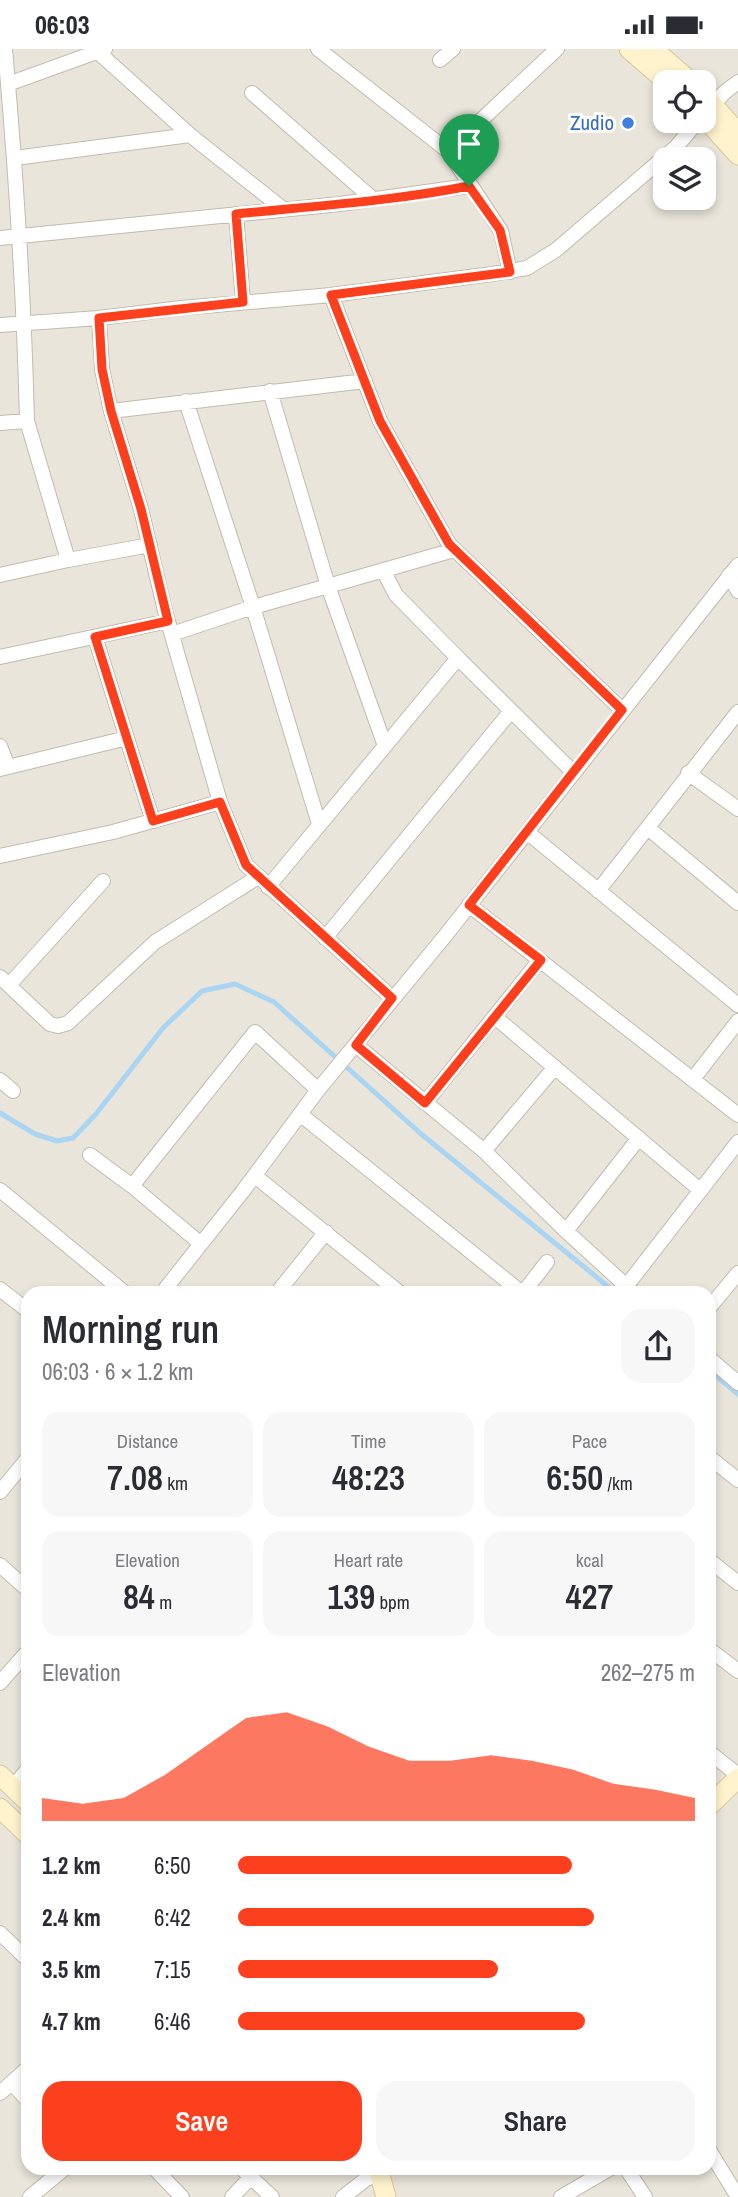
<!DOCTYPE html>
<html lang="en">
<head>
<meta charset="utf-8">
<style>
  body { margin:0; font-family:"Archivo Narrow",sans-serif; background:#f7f7f7; color:#2b2b33; height:100vh; display:flex; flex-direction:column; font-size:26px; white-space:nowrap }
  * { box-sizing:border-box; margin:0 }
  p { font-size:23px; color:#7c7c81 }
  .icon { flex:none; width:38px; height:38px; fill:none; stroke:currentColor; stroke-width:2; stroke-linecap:round; stroke-linejoin:round }
  .map { position:relative; flex:1; overflow:hidden }
  .sheet { position:absolute; left:21px; top:1237px; width:695px; height:889px; display:flex; flex-direction:column; background:#fff; border-radius:21px; box-shadow:0 4px 10px #0003 }
  .sheet>* { flex:none }
  .tools { position:absolute; left:653px; top:21px; display:grid; gap:14px }
  .tools a { display:grid; place-items:center; width:63px; height:63px; border-radius:14px; background:#fff; box-shadow:0 4px 10px #0003; font-size:35px }
  .pin { position:absolute; display:grid; place-items:center; width:60px; height:60px; color:#fff; margin:-72px -30px; border-radius:50% 50% 50% 0; rotate:-45deg; box-shadow:0 0 7px #0007 }
  .pin .icon { rotate:45deg }
  .round { display:grid; place-items:center; flex:none; width:74px; height:74px; border-radius:21px; background:#f7f7f7 }
  .head { display:flex; align-items:center; justify-content:space-between; height:119px; padding:0 21px }
  h1 { font-size:38px; font-weight:600; line-height:52px }
  .stats { display:grid; grid-template-columns:repeat(3,1fr); gap:10px; height:119px; padding:7px 21px }
  .stats div { display:grid; align-content:center; border-radius:18px; background:#f7f7f7; text-align:center }
  .stats b { font-size:35px; font-weight:600 }
  .stats small { font-size:19px; font-weight:400 }
  .stats p { font-size:19px }
  .chart { height:196px; padding:14px 21px }
  .chart p { display:flex; justify-content:space-between }
  .chart svg { width:100%; height:126px; margin-top:7px; fill:#fc3f1d; opacity:.7 }
  .action { display:flex; gap:14px; margin-top:auto; padding:14px 21px }
  .action a { flex:1; height:80px; border-radius:21px; background:#fc3f1d; color:#fff; font-size:28px; font-weight:600; line-height:80px; text-align:center }
  .action a+a { background:#f7f7f7; color:#2b2b33 }
  ul { padding:0 21px; list-style:none; font-size:23px }
  li { display:grid; grid-template-columns:112px 84px 1fr; align-items:center; height:52px }
  li i { height:18px; border-radius:9px; background:#fc3f1d }
  .status { display:flex; justify-content:space-between; align-items:center; height:49px; padding:0 35px; background:#fff; direction:ltr }
  .status svg { height:19px; fill:currentColor }
  .map>svg:first-child { display:block }
  .residential { fill:#eae5da; fill-rule:evenodd }
  .lines { fill:none; stroke-linecap:round; stroke-linejoin:round }
  .stream { stroke:#a9d4f2; stroke-width:5 }
  .street-casing { stroke:#c2bbae; stroke-width:16 }
  .secondary-casing { stroke:#d6c79b; stroke-width:21 }
  .street { stroke:#fff; stroke-width:14 }
  .secondary { stroke:#fff3cd; stroke-width:19 }
  .route-casing { stroke:#fff; stroke-width:14 }
  .route { stroke:#fc3f1d; stroke-width:9 }
  .shop-dot { fill:#3f7fe0; stroke:#fff; stroke-width:2.5 }
  .labels { text-anchor:middle; stroke-width:6; stroke-linejoin:round; paint-order:stroke }
  .shop-label { font-size:21px; fill:#366cbe; stroke:#fff; text-anchor:end }
</style>
</head>
<body>
<div class="status"><b>06:03</b><svg viewBox="0 0 49 12"><path d="M0 12V9h3v3zM5 12V6h3v6zM10 12V3h3v9zM15 12V0h3v12zM26 1h20v11H26zM47 4h2v5h-2z"/></svg></div>
<div class="map">
<svg width="738" height="2148" viewBox="0 0 738 2148">
  <rect width="100%" height="100%" fill="#f6f3ec"/>
  <!-- residential -->
  <path class="residential" d="M0,0H738V2148H0ZM665,33H704V72H665ZM665,110H704V149H665ZM28,1244H709V2119H28Z"/>
  <g class="lines">
    <!-- stream -->
    <path class="stream" d="M0,1064L35,1085L57,1092L73,1089L96,1065L163,979L202,942L235,935L274,953L420,1084L616,1244
      M709,1321L738,1345"/>
    <defs>
      <path id="street" d="M5,0C16,124 24,248 27,372
        M318,0L448,102L501,182L510,223
        M98,3L190,86L283,160
        M440,11L453,0
        M8,35L105,0
        M252,44L373,150
        M708,60L725,43L738,33
        M448,102L557,0
        M15,109L190,86
        M236,165L243,253
        M0,189L340,155L469,137
        M331,246L380,372L449,495L622,661
        M99,269L102,320L111,362L141,460L165,562L220,753L246,816L392,949
        M0,276L99,269L181,259L331,246L492,225L527,219L556,201L676,98L698,72
        M270,342L328,537L454,501
        M186,352L253,558L328,537L385,697
        M111,362L365,332
        M0,374L27,372L68,511
        M383,521L396,546L458,609
        M0,526L68,511L150,496
        M729,526L738,542
        M172,585L253,558L319,775
        M95,588L153,772
        M0,608L168,572
        M0,697L8,718
        M0,720L127,689
        M688,724L738,760
        M648,779L738,854
        M527,783L738,956
        M0,807L113,783L220,753
        M268,838L458,609L573,723
        M598,842L738,663
        M469,856L738,1066
        M325,889L511,662
        M0,928L50,975L58,977L68,974L155,893L258,828
        M9,936L103,832
        M495,968L700,1141
        M356,996L484,1102L566,1182L634,1244
        M693,1030L738,972
        M0,1031L13,1042
        M425,1054L540,911
        M300,1065L522,1244
        M484,1102L555,1018
        M90,1106L132,1137
        M255,1127L400,1244
        M0,1141L125,1244
        M566,1182L639,1089
        M201,1195L132,1137L255,983L318,1041
        M0,1240L28,1262
        M162,1244L243,1142L318,1041L445,887L738,516
        M277,1244L326,1183
        M523,1244L547,1213
        M621,1244L738,1093
        M709,1259L738,1224
        M709,1309L738,1334
        M709,1408L738,1431
        M0,1443L28,1409
        M709,1511L738,1534
        M0,1516L28,1541
        M709,1600L738,1622
        M0,1634L28,1602
        M709,1703L738,1726
        M13,1738L28,1720
        M0,1884L28,1911
        M12,2034L28,2052
        M0,2044L28,2019
        M709,2101L738,2148
        M154,2119L182,2148
        M241,2119L272,2148
        M626,2119L645,2148
        M30,2148L65,2119
        M232,2148L251,2128
        M343,2148L366,2130L380,2125
        M561,2148L611,2119"/>
      <path id="secondary" d="M629,0L667,33
        M653,0L691,33
        M704,46L738,84
        M704,68L738,106
        M0,1726L28,1753
        M709,1757L738,1729
        M0,1759L28,1786
        M378,2119L386,2148"/>
    </defs>
    <!-- street casing -->
    <use href="#street" class="street-casing"/>
    <!-- secondary casing -->
    <use href="#secondary" class="secondary-casing"/>
    <!-- street -->
    <use href="#street" class="street"/>
    <!-- secondary -->
    <use href="#secondary" class="secondary"/>
  </g>
  <g class="lines">
    <defs>
      <path id="route" d="M469,137L500,181L510,223L331,246L380,372L449,495L622,661L469,856L541,911L425,1054L356,996L392,949L246,816L220,753L153,772L95,588L168,572L141,460L111,362L102,320L99,269L243,253L236,165C314,157 393,152 469,137Z"/>
    </defs>
    <!-- route casing -->
    <use href="#route" class="route-casing"/>
    <!-- route -->
    <use href="#route" class="route"/>
  </g>
  <!-- markers -->
  <circle class="shop-dot" cx="628" cy="74" r="7"/>
  <g class="labels">
    <!-- shop labels -->
    <g class="shop-label">
      <text x="614" y="81">Zudio</text>
    </g>
  </g>
</svg>
<div class="tools">
<a><svg class="icon" aria-label="locate" viewBox="0 0 24 24"><circle cx="12" cy="12" r="6"/><path d="M12 2v4M12 18v4M2 12h4M18 12h4"/></svg></a>
<a><svg class="icon" aria-label="layers" viewBox="0 0 24 24"><path d="M12 4l9 5-9 5-9-5zM3 14l9 5 9-5"/></svg></a>
</div>
<div class="pin" style="left:469px;top:137px;background:#1e9e55"><svg class="icon" aria-label="arrive" viewBox="0 0 24 24"><path d="M6 21V4h12l-3 4 3 4H6"/></svg></div>
<section class="sheet">
<div class="head"><div><h1>Morning run</h1><p>06:03 · 6 × 1.2 km</p></div><a class="round"><svg class="icon" aria-label="share" viewBox="0 0 24 24"><path d="M12 15V3M7 8l5-5 5 5M5 13v7h14v-7"/></svg></a></div>
<div class="stats">
<div><p>Distance</p><b>7.08<small> km</small></b></div>
<div><p>Time</p><b>48:23</b></div>
<div><p>Pace</p><b>6:50<small> /km</small></b></div>
</div>
<div class="stats">
<div><p>Elevation</p><b>84<small> m</small></b></div>
<div><p>Heart rate</p><b>139<small> bpm</small></b></div>
<div><p>kcal</p><b>427</b></div>
</div>
<div class="chart"><p><span>Elevation</span>262–275 m</p>
<svg viewBox="0 0 160 44" preserveAspectRatio="none"><path d="M0 44V36L10 38L20 36L30 28L40 18L50 8L60 6L70 11L80 18L90 23L100 23L110 21L120 23L130 26L140 31L150 33L160 36V44z"/></svg>
</div>
<ul>
<li><b>1.2 km</b>6:50<i style="width:73%"></i></li>
<li><b>2.4 km</b>6:42<i style="width:78%"></i></li>
<li><b>3.5 km</b>7:15<i style="width:57%"></i></li>
<li><b>4.7 km</b>6:46<i style="width:76%"></i></li>
</ul>
<div class="action"><a>Save</a><a>Share</a></div>
</section>
</div>
</body>
</html>
